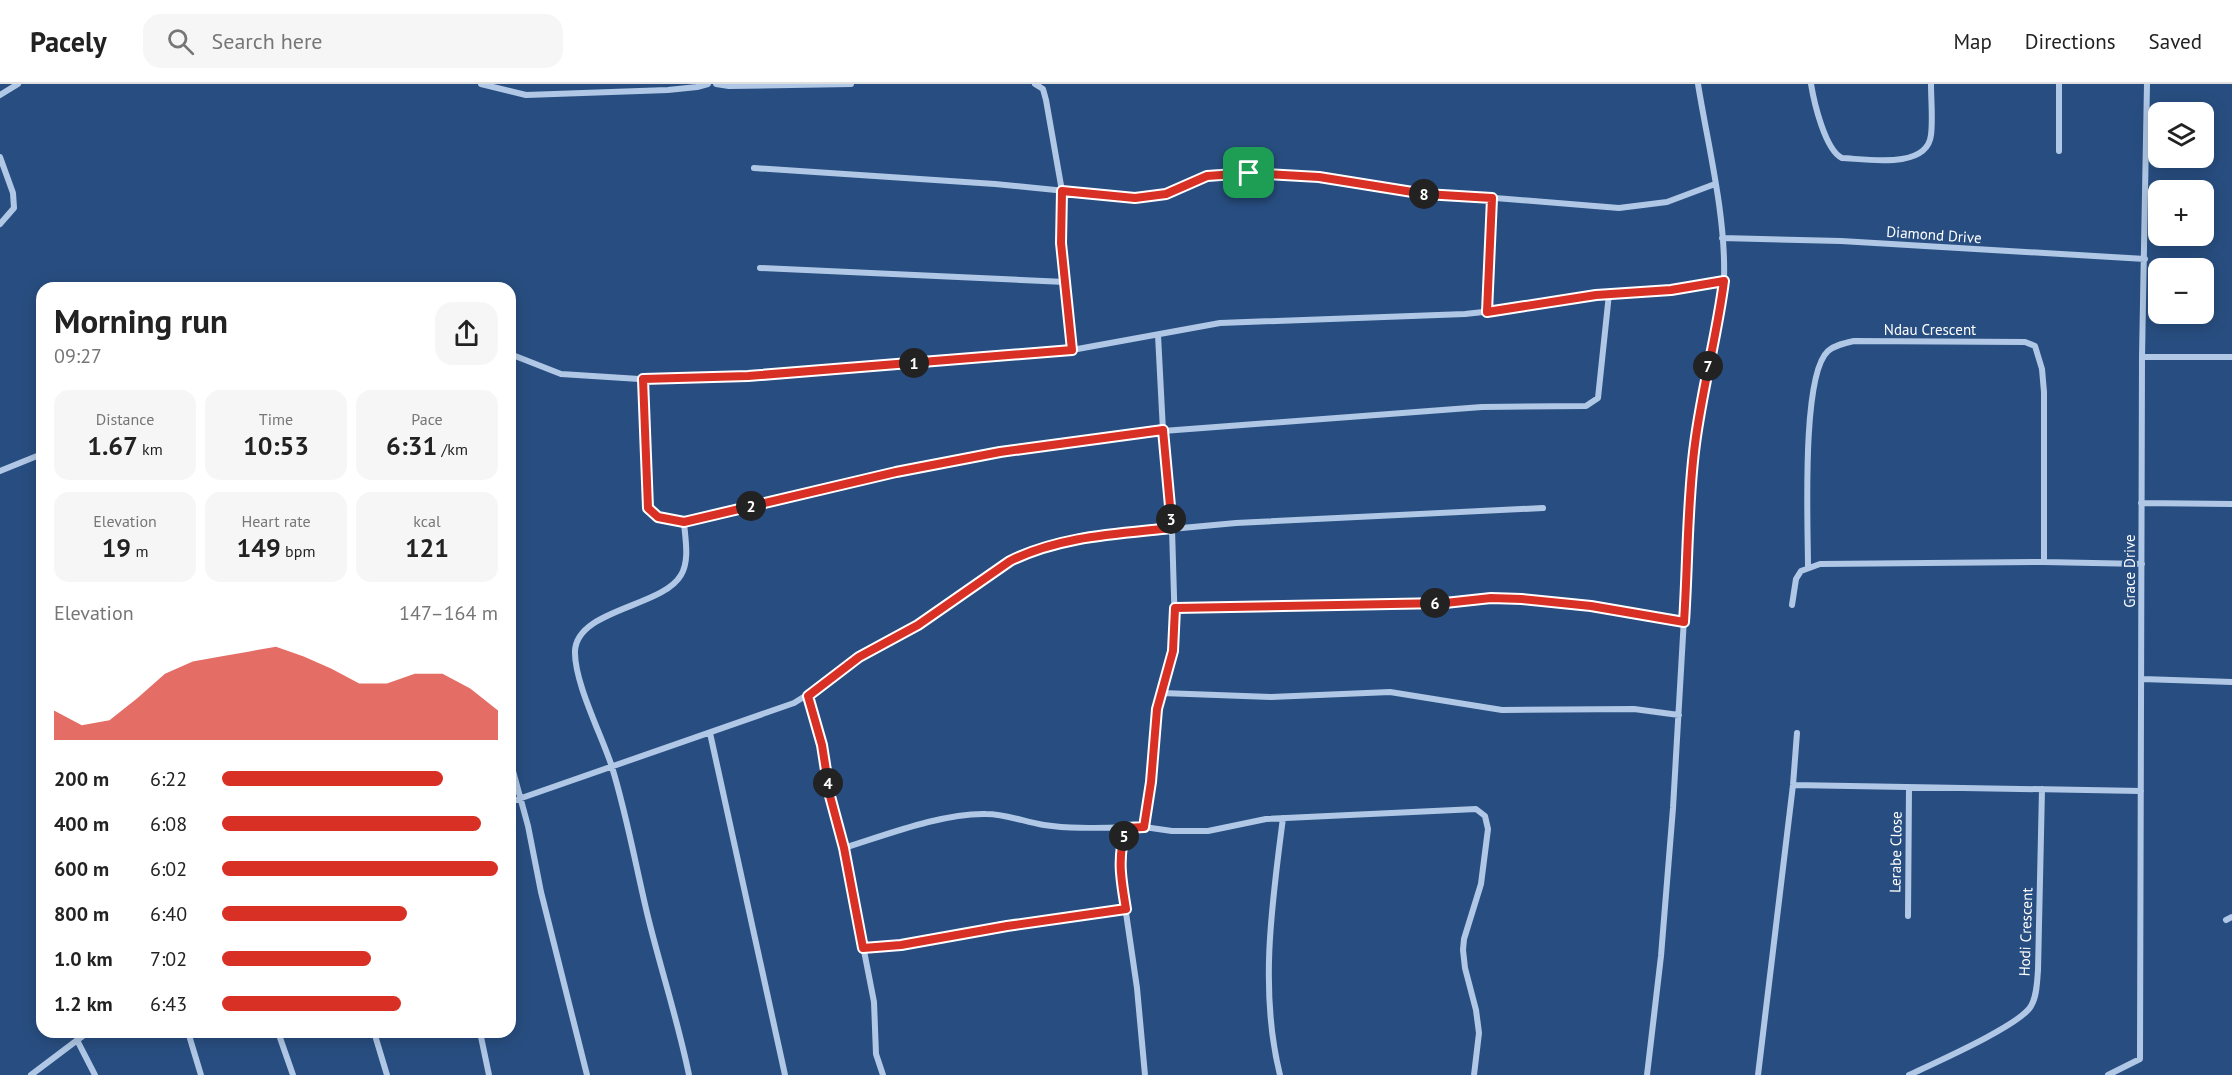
<!DOCTYPE html>
<html lang="en">
<head>
<meta charset="utf-8">
<style>
  body { margin:0; font-family:"PT Sans",sans-serif; background:#f6f6f6; color:#222; height:100vh; display:flex; flex-direction:column; font-size:22px; white-space:nowrap }
  * { box-sizing:border-box; margin:0 }
  p { font-size:20px; color:#767676 }
  .icon { flex:none; width:33px; height:33px; fill:none; stroke:currentColor; stroke-width:2; stroke-linecap:round; stroke-linejoin:round }
  .map { position:relative; flex:1; overflow:hidden }
  .sheet { position:absolute; left:36px; top:198px; width:480px; height:756px; display:flex; flex-direction:column; background:#fff; border-radius:18px; box-shadow:0 3px 15px #0003 }
  .sheet>* { flex:none }
  .tools { position:absolute; left:2148px; top:18px; display:grid; gap:12px }
  .tools a { display:grid; place-items:center; width:66px; height:66px; border-radius:12px; background:#fff; box-shadow:0 3px 15px #0003; font-size:30px }
  .pin { position:absolute; display:grid; place-items:center; width:51px; height:51px; color:#fff; margin:-26px; border-radius:12px; box-shadow:0 3px 9px #0006 }
  .km { position:absolute; width:30px; height:30px; margin:-15px; border-radius:50%; background:#222; color:#fff; font-size:16px; line-height:30px; text-align:center }
  .round { display:grid; place-items:center; flex:none; width:63px; height:63px; border-radius:18px; background:#f6f6f6 }
  .headline { display:flex; align-items:center; justify-content:space-between; height:102px; padding:0 18px }
  h1 { font-size:33px; font-weight:600; line-height:45px }
  .stats { display:grid; grid-template-columns:repeat(3,1fr); gap:9px; height:102px; padding:6px 18px }
  .stats div { display:grid; align-content:center; border-radius:15px; background:#f6f6f6; text-align:center }
  .stats b { font-size:26px; font-weight:600 }
  .stats small { font-size:16px; font-weight:400 }
  .stats p { font-size:16px }
  .chart { height:168px; padding:12px 18px }
  .chart p { display:flex; justify-content:space-between }
  .chart svg { width:100%; height:108px; margin-top:6px; fill:#d93025; opacity:.7 }
  ul { padding:0 18px; list-style:none; font-size:20px }
  li { display:grid; grid-template-columns:96px 72px 1fr; align-items:center; height:45px }
  li i { height:15px; border-radius:8px; background:#d93025 }
  header { display:flex; align-items:center; gap:36px; box-sizing:border-box; height:84px; padding:0 30px; background:#fff; border-bottom:2px solid #e0e0e0 }
  header strong { font-size:28px }
  nav { display:flex; gap:33px; margin-inline-start:auto; font-size:21px }
  .search { width:420px; height:54px; background:#f6f6f6; display:flex; align-items:center; gap:15px; box-sizing:border-box; padding:0 21px; border-radius:18px; color:#767676; font-size:22px }
  .map>svg:first-child { display:block }
  .lines { fill:none; stroke-linecap:round; stroke-linejoin:round }
  .street { stroke:#b0c8e6; stroke-width:6 }
  .route-casing { stroke:#fff; stroke-width:12 }
  .route { stroke:#d93025; stroke-width:8 }
  .labels { text-anchor:middle; stroke-width:4.5; stroke-linejoin:round; paint-order:stroke }
  .street-label { font-size:15px; fill:#fff; stroke:#284e81 }
</style>
</head>
<body>
<header>
<strong>Pacely</strong>
<div class="search"><svg class="icon" aria-label="search" viewBox="0 0 24 24"><circle cx="10" cy="10" r="6"/><path d="M15 15l6 6"/></svg>Search here</div>
<nav><a>Map</a><a>Directions</a><a>Saved</a></nav>
</header>
<div class="map">
<svg width="2232" height="991" viewBox="0 0 2232 991">
  <rect width="100%" height="100%" fill="#284e81"/>
  <g class="lines">
    <!-- street -->
    <path class="street" d="M481,0L526,11L668,6L697,3L708,0
      M716,0L729,2L851,0
      M1035,0L1043,5L1046,16L1062,107L1061,159L1072,266
      M1811,0C1814,18 1825,66 1842,74C1866,75 1927,86 1931,51C1933,35 1931,17 1931,0
      M0,11L18,0
      M2059,67V0
      M0,73L13,109L14,124L0,140
      M754,84L995,100L1135,114L1166,109L1207,92L1249,89L1319,93L1425,110L1458,111L1619,124L1667,118L1715,100
      M1722,154L1841,157L2145,175
      M760,184L1065,198
      M1487,228L1492,114
      M510,270L561,290L655,296L748,292L1072,266L1220,239L1465,230L1511,225L1596,211L1671,206L1724,197
      M2142,273H2232
      M643,295L648,424L658,433L684,438L896,388L1001,368L1163,347L1482,323L1586,322L1598,314L1609,210
      M0,387L42,370
      M2141,419L2232,420
      M684,438C685,454 690,476 681,491C663,523 577,525 575,567C574,598 602,652 612,683C627,732 636,783 648,833C661,886 678,937 689,991
      M1808,483C1808,444 1801,291 1828,267C1835,261 1845,259 1854,257L2025,258L2035,262L2042,285L2044,308V478
      M1792,521L1796,495L1801,487L1820,480L2044,478L2142,480
      M1175,524L1445,519L1491,514L1522,515L1591,522L1684,538
      M2142,595L2232,598
      M1162,609L1271,613L1390,608L1502,626L1634,625L1679,631
      M808,612L822,661L830,712L844,764L874,918L876,970L883,991
      M710,649L785,991
      M510,676L528,742L541,808L587,991
      M1793,701L2141,707
      M510,718L794,619L826,599L859,573L918,541L1010,477L1052,460L1117,450L1236,439L1543,424
      M1144,743L1172,747H1208L1266,735L1476,725L1485,732L1488,745L1481,800L1464,855L1463,866L1465,884L1476,926L1479,949L1474,991
      M1126,744L1121,762L1119,781L1137,904L1145,991
      M844,764C886,751 942,729 986,730C1006,730 1025,738 1044,741C1077,746 1111,743 1144,743L1151,698L1157,625L1173,567L1175,545L1172,445L1163,347L1158,251
      M1908,832L1909,704
      M2226,836L2232,833
      M863,865L901,861L1007,841L1126,825
      M188,948L201,991
      M278,948L293,991
      M374,948L387,991
      M480,948L489,991
      M77,956L95,991
      M31,991L88,948
      M1280,991C1259,907 1272,819 1283,734
      M1647,991L1661,872L1673,724L1694,362C1698,334 1703,307 1708,281C1714,252 1723,224 1724,195C1726,132 1708,62 1698,0
      M1758,991L1793,701L1797,649
      M1909,991C1932,980 2021,941 2031,922C2037,912 2037,898 2038,886L2042,705
      M2108,991L2140,975L2142,273L2147,0"/>
  </g>
  <g class="lines">
    <defs>
      <path id="route" d="M1249,89L1319,93L1425,110L1492,114L1487,228L1596,211L1671,206L1724,197C1717,252 1702,305 1695,360C1687,419 1688,479 1684,538L1591,522L1522,515L1491,514L1445,519L1175,524L1173,567L1157,625L1151,698L1144,743L1126,744C1117,774 1121,795 1126,825L1007,842L901,861L863,864L844,764L830,712L822,661L808,612L859,573L918,541L1010,477C1060,452 1117,450 1172,444L1163,346L1000,368L896,388L684,438L658,433L648,424L643,295L748,292L1072,266L1061,159L1062,107L1135,114L1166,110L1207,92Z"/>
    </defs>
    <!-- route casing -->
    <use href="#route" class="route-casing"/>
    <!-- route -->
    <use href="#route" class="route"/>
  </g>
  <g class="labels">
    <!-- street labels -->
    <g class="street-label">
      <text transform="translate(1934 151) rotate(4)" y="5">Diamond Drive</text>
      <text x="1930" y="251">Ndau Crescent</text>
      <text transform="translate(2130 487) rotate(-90)" y="5">Grace Drive</text>
      <text transform="translate(1896 768) rotate(-89)" y="5">Lerabe Close</text>
      <text transform="translate(2026 848) rotate(-88)" y="5">Hodi Crescent</text>
    </g>
  </g>
</svg>
<div class="tools">
<a><svg class="icon" aria-label="layers" viewBox="0 0 24 24"><path d="M12 4l9 5-9 5-9-5zM3 14l9 5 9-5"/></svg></a>
<a>+</a>
<a>−</a>
</div>
<div class="pin" style="left:1249px;top:89px;background:#1e9e55"><svg class="icon" aria-label="arrive" viewBox="0 0 24 24"><path d="M6 21V4h12l-3 4 3 4H6"/></svg></div>
<b class="km" style="left:914px;top:279px">1</b>
<b class="km" style="left:751px;top:422px">2</b>
<b class="km" style="left:1171px;top:435px">3</b>
<b class="km" style="left:828px;top:699px">4</b>
<b class="km" style="left:1124px;top:752px">5</b>
<b class="km" style="left:1435px;top:519px">6</b>
<b class="km" style="left:1708px;top:282px">7</b>
<b class="km" style="left:1424px;top:110px">8</b>
<section class="sheet">
<div class="headline"><div><h1>Morning run</h1><p>09:27</p></div><a class="round"><svg class="icon" aria-label="share" viewBox="0 0 24 24"><path d="M12 15V3M7 8l5-5 5 5M5 13v7h14v-7"/></svg></a></div>
<div class="stats">
<div><p>Distance</p><b>1.67<small> km</small></b></div>
<div><p>Time</p><b>10:53</b></div>
<div><p>Pace</p><b>6:31<small> /km</small></b></div>
</div>
<div class="stats">
<div><p>Elevation</p><b>19<small> m</small></b></div>
<div><p>Heart rate</p><b>149<small> bpm</small></b></div>
<div><p>kcal</p><b>121</b></div>
</div>
<div class="chart"><p><span>Elevation</span>147–164 m</p>
<svg viewBox="0 0 160 44" preserveAspectRatio="none"><path d="M0 44V32L10 38L20 36L30 27L40 17L50 12L60 10L70 8L80 6L90 10L100 15L110 21L120 21L130 17L140 17L150 23L160 32V44z"/></svg>
</div>
<ul>
<li><b>200 m</b>6:22<i style="width:80%"></i></li>
<li><b>400 m</b>6:08<i style="width:94%"></i></li>
<li><b>600 m</b>6:02<i style="width:100%"></i></li>
<li><b>800 m</b>6:40<i style="width:67%"></i></li>
<li><b>1.0 km</b>7:02<i style="width:54%"></i></li>
<li><b>1.2 km</b>6:43<i style="width:65%"></i></li>
</ul>
</section>
</div>
</body>
</html>
